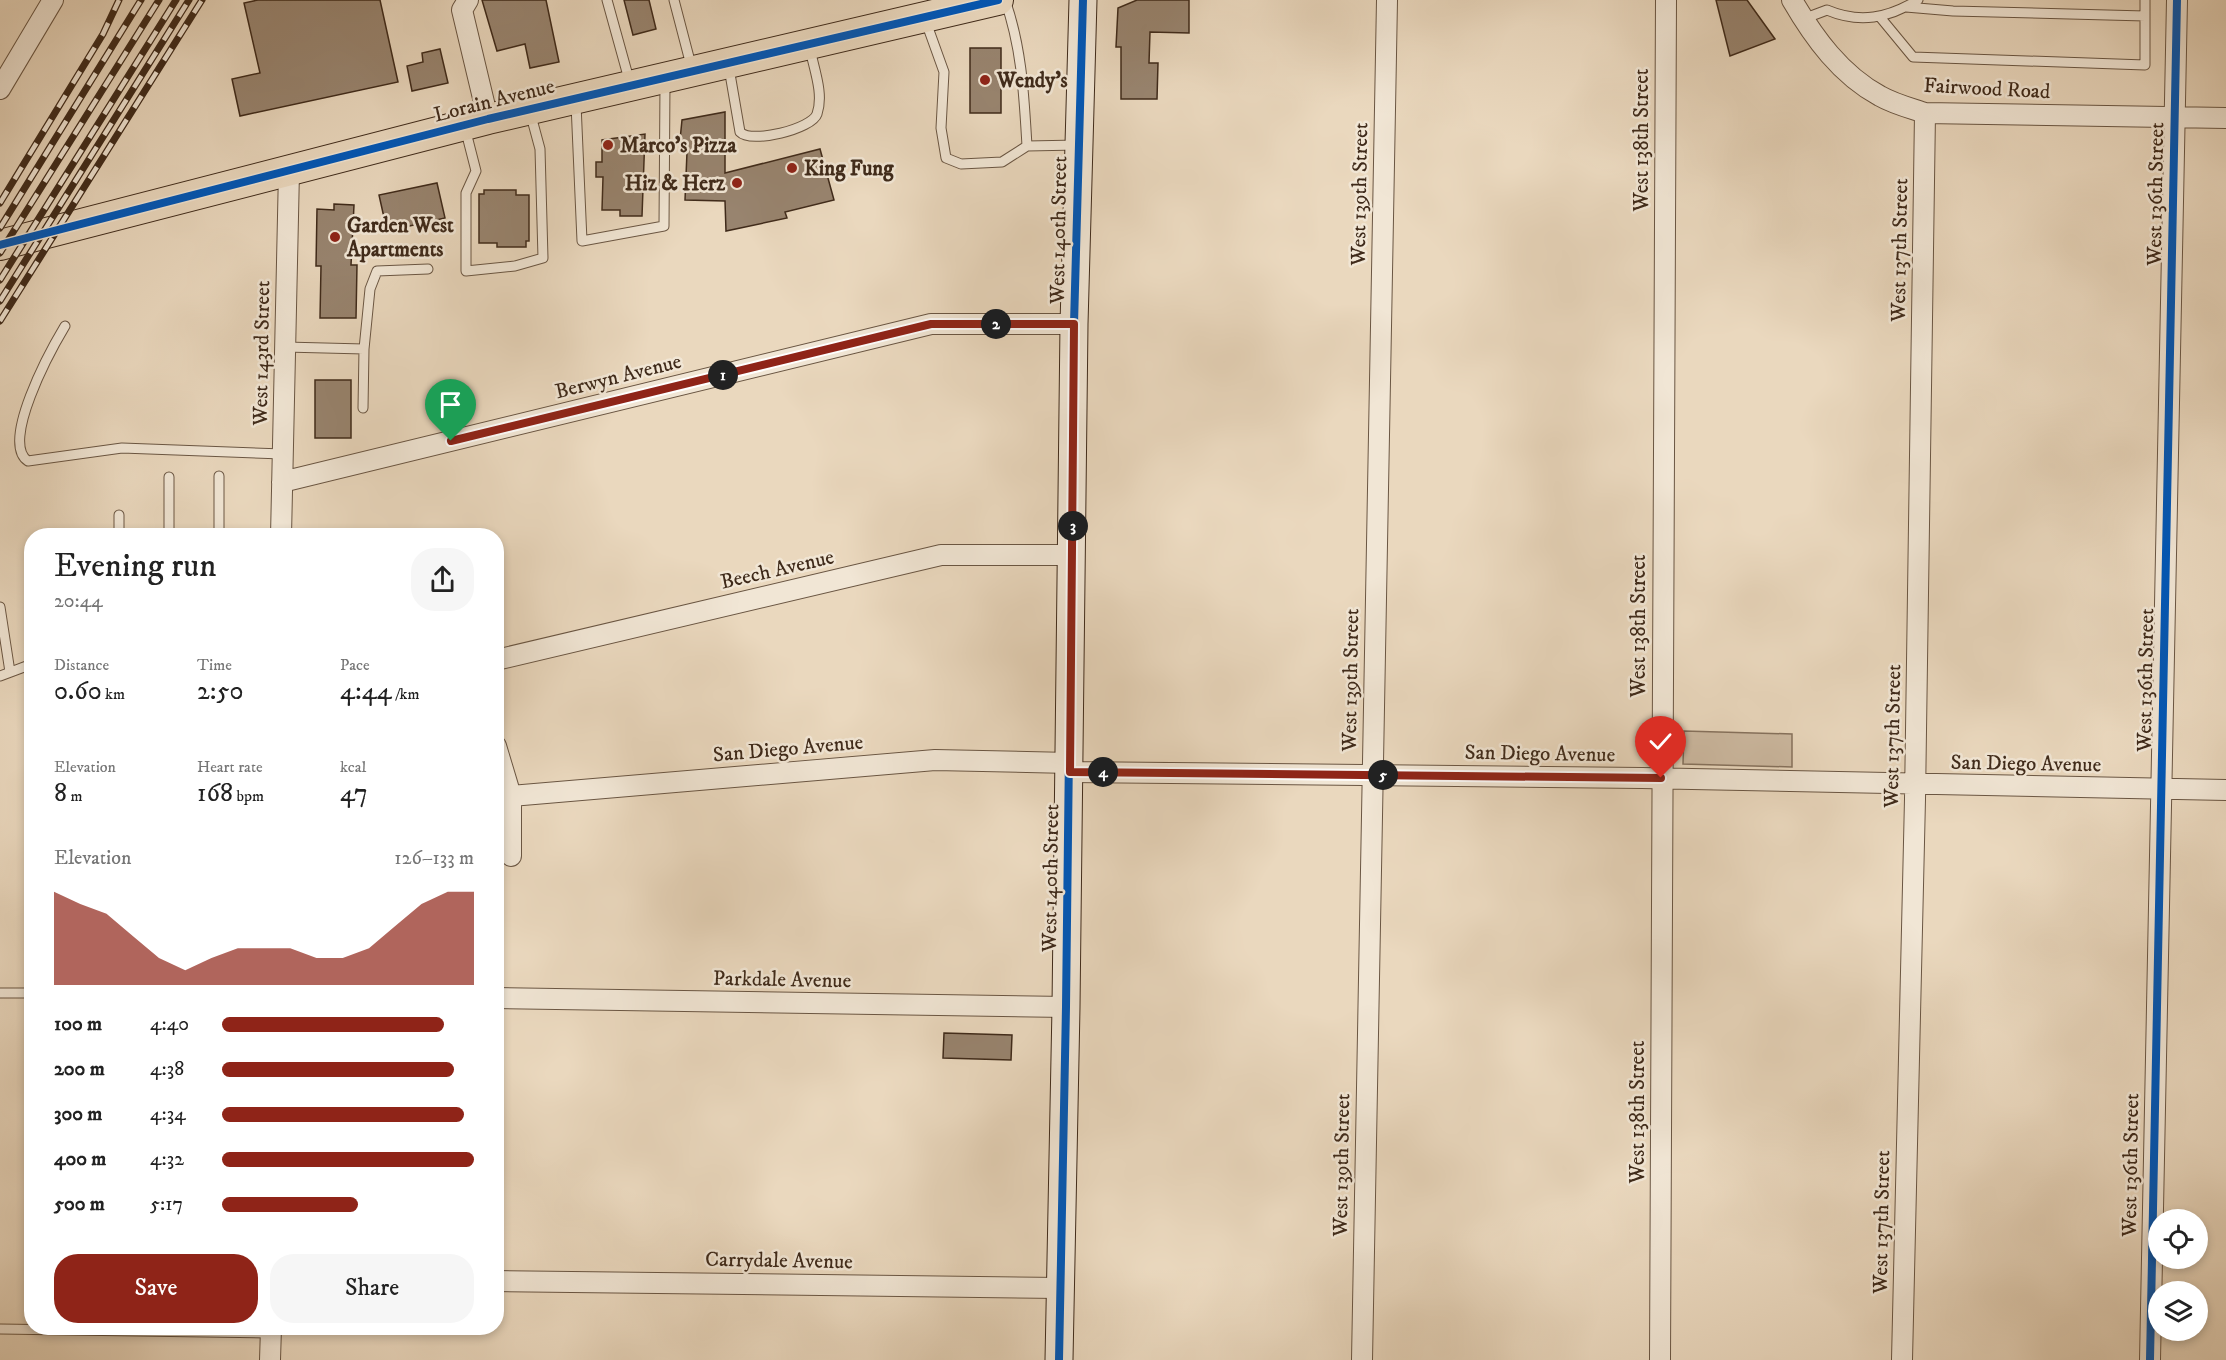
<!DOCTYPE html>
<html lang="en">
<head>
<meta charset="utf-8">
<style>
  body { margin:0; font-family:"IM FELL DW Pica",serif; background:#f6f6f6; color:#222; height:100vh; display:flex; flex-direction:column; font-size:22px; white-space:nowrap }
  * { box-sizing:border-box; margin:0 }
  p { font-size:20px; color:#767676 }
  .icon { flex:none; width:33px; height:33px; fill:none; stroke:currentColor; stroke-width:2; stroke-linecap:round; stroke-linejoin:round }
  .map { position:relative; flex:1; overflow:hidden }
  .sheet { position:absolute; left:24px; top:528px; width:480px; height:807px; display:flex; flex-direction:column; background:#fff; border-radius:24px; box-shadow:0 3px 9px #0003 }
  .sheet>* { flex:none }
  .fabs { position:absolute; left:2148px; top:1209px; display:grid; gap:12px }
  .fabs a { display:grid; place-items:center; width:60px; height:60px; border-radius:50%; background:#fff; box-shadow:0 3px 9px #0003; font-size:30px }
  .pin { position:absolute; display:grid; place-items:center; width:51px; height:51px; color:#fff; margin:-62px -26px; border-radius:50% 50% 50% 0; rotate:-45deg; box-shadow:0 0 6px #0007 }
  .pin .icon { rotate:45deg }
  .km { position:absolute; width:30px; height:30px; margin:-15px; border-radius:50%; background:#222; color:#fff; font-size:16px; line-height:30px; text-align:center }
  .round { display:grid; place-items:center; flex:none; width:63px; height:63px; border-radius:24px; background:#f6f6f6 }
  .headline { display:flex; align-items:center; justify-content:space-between; height:102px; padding:0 30px }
  h1 { font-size:33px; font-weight:600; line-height:45px }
  .stats { display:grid; grid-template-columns:repeat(3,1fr); gap:9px; height:102px; padding:6px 30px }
  .stats div { display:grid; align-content:center }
  .stats b { font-size:26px; font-weight:600 }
  .stats small { font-size:16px; font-weight:400 }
  .stats p { font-size:16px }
  .chart { height:168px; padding:12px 30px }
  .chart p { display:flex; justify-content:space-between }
  .chart svg { width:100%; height:108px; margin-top:6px; fill:#8f2418; opacity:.7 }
  .action { display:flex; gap:12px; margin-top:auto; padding:12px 30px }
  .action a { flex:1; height:69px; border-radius:24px; background:#8f2418; color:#fff; font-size:24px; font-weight:600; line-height:69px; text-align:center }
  .action a+a { background:#f6f6f6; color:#222 }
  ul { padding:0 30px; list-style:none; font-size:20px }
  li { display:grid; grid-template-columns:96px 72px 1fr; align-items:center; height:45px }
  li i { height:15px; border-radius:8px; background:#8f2418 }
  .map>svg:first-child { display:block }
  .green { fill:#cdbaa2; stroke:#86725e; stroke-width:1.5 }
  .building { fill:#98846f; stroke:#3f2a1a; stroke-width:1.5 }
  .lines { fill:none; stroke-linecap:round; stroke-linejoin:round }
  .lane-casing { stroke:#6a5643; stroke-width:11 }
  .street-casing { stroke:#6a5643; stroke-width:22 }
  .secondary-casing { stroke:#3f2a1a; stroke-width:29 }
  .primary-casing { stroke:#3f2a1a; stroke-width:32 }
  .lane { stroke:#f1e6d5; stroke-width:9 }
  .street { stroke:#f1e6d5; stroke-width:20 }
  .secondary { stroke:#f1e6d5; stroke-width:27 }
  .primary { stroke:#ead8be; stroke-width:30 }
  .rail-casing { stroke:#3f2a1a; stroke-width:7 }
  .rail { stroke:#f1e6d5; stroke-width:4.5; stroke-dasharray:14; stroke-linecap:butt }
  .cycleway-casing { stroke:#f1e6d5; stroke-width:11 }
  .cycleway { stroke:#0057b8; stroke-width:8 }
  .route-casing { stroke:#fff; stroke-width:12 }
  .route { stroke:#8f2418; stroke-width:8 }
  .poi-dot { fill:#8f2418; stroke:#f1e6d5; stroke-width:2 }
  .labels { text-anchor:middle; stroke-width:5; stroke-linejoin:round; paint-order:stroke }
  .poi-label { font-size:21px; font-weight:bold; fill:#3f2a1a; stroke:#f1e6d5; text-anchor:start }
  .street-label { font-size:21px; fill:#3f2a1a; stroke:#f1e6d5 }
</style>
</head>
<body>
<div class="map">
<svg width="2226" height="1360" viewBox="0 0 2226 1360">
  <rect width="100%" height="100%" fill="#ead8be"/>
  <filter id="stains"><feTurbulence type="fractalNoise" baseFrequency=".00333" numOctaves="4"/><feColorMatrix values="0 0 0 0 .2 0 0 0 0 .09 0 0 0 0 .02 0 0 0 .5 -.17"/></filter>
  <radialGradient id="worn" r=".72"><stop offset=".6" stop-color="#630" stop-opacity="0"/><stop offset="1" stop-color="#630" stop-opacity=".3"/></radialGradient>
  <!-- green -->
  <path class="green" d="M1684,731L1792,734V767L1683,764Z"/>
  <!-- building -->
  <path class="building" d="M258,0H380L398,82L240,116L232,79L260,73L244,3Z
    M482,0H546L559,62L530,68L525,44L497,51Z
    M624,0H649L656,29L633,35Z
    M1137,0H1189V33L1150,32L1149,63H1158L1157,99H1121V47H1116L1118,8Z
    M1716,0H1747L1775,39L1730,56Z
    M970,48H1001V113H970Z
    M440,49L448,83L412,91L407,66L423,62L422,53Z
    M725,112V173L820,149L834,200L785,212L787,218L726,231L725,201L685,200L687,152L682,151L683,140H680L682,120Z
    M645,134L642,216H620V210H602L603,177H596V162H602V140Z
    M437,183L445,218L387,231L379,195Z
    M484,190H516V195H529V241H526V247H497V243H479V194H484Z
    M334,204L354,205L351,265H357L356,318H320L321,266H316L317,209L334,210Z
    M315,380H351V438H315Z
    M944,1033L1012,1035L1011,1060L943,1058Z"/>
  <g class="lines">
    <defs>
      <path id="lane" d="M607,0L630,83
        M674,0L692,69
        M1005,0C1022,48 1024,96 1027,146
        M2145,16V0
        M1880,17L1913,57L2145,65V16L1953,11L1906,7
        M1803,19L1827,10C1860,24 1888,18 1918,0
        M926,22L944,72L941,128L946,158L961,164L1002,162L1027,146L1078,145
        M729,68L740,132C751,144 812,129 817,114C824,94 814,69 810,49
        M576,104L582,241L664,226L665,83
        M465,128L476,171L466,193V271L515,266L543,258L540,149L530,112
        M65,326C50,351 0,443 28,461L122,448L283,454
        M285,347L364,349L370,289L377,271L428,269
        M363,408L364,349
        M119,536V515
        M169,536V477
        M219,536V476
        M0,607L10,672
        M0,676L32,664
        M0,993H32
        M0,1329L270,1333"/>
      <path id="street" d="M468,0L462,10L488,119
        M1792,0C1814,38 1841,75 1880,96C1894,104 1910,108 1925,113L2226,118
        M0,89L53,0
        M282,482L931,324H1074
        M281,536L289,171
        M496,660L941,555H1073
        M496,746L511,796V856
        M1070,772L1642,778L2226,790
        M511,796L935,760L1070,763
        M496,998L1066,1007
        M496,1281L1060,1288
        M270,1360L271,1328
        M1362,1360L1387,0
        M1660,1360L1666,0
        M1902,1360L1915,799L1925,113
        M2150,1360L2177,0"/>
      <path id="secondary" d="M1059,1360L1066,1007L1074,324L1083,0"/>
      <path id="primary" d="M0,245L488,119L998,0"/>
    </defs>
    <!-- lane casing -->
    <use href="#lane" class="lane-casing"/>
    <!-- street casing -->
    <use href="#street" class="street-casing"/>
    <!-- secondary casing -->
    <use href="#secondary" class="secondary-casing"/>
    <!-- primary casing -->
    <use href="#primary" class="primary-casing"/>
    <!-- lane -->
    <use href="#lane" class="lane"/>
    <!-- street -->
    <use href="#street" class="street"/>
    <!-- secondary -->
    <use href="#secondary" class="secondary"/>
    <!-- primary -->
    <use href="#primary" class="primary"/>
    <defs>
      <path id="rail" d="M0,203L103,34L119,0
        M0,228L141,0
        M0,253L159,0
        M0,280L176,0
        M0,301L189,0
        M0,321L202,0"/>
    </defs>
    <!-- rail casing -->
    <use href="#rail" class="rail-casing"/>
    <!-- rail -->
    <use href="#rail" class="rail"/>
    <defs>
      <path id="cycleway" d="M0,245L488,119L998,0
        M1059,1360L1066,1007L1074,324L1083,0
        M2150,1360L2177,0"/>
    </defs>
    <!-- cycleway casing -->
    <use href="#cycleway" class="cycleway-casing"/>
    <!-- cycleway -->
    <use href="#cycleway" class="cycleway"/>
  </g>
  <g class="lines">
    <defs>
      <path id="route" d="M451,441L931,324H1074L1070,772L1661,778"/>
    </defs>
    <!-- route casing -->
    <use href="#route" class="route-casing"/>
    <!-- route -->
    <use href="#route" class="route"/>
  </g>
  <!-- markers -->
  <g class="poi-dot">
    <circle cx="985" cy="80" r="6"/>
    <circle cx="608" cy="145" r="6"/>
    <circle cx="792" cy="168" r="6"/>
    <circle cx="737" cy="183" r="6"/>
    <circle cx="335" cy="237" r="6"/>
  </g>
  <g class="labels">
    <!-- poi labels -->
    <g class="poi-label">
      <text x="997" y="87">Wendy's</text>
      <text x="620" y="152">Marco's Pizza</text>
      <text x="804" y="175">King Fung</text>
      <text x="725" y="190" text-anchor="end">Hiz &amp; Herz</text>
      <text x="347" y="232">Garden West<tspan x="347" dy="24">Apartments</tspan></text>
    </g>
    <!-- street labels -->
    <g class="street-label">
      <text transform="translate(1987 88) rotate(3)" y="7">Fairwood Road</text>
      <text transform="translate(494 100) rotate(-14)" y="7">Lorain Avenue</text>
      <text transform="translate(1641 140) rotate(-90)" y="7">West 138th Street</text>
      <text transform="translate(1359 194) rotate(-89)" y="7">West 139th Street</text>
      <text transform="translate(2155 194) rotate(-89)" y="7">West 136th Street</text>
      <text transform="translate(1058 230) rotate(-89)" y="7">West 140th Street</text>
      <text transform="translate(1899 250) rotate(-89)" y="7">West 137th Street</text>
      <text transform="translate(261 353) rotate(-89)" y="7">West 143rd Street</text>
      <text transform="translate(618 376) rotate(-14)" y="7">Berwyn Avenue</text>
      <text transform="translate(777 569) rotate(-13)" y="7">Beech Avenue</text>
      <text transform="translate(1638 626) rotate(-90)" y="7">West 138th Street</text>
      <text transform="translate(1350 680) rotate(-89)" y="7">West 139th Street</text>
      <text transform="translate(2145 680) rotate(-89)" y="7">West 136th Street</text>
      <text transform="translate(1892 736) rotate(-89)" y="7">West 137th Street</text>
      <text transform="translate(788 748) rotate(-5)" y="7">San Diego Avenue</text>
      <text transform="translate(1540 753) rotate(1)" y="7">San Diego Avenue</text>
      <text transform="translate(2026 763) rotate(1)" y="7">San Diego Avenue</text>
      <text transform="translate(1050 878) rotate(-89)" y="7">West 140th Street</text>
      <text transform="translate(782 979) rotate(1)" y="7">Parkdale Avenue</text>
      <text transform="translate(1637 1112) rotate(-90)" y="7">West 138th Street</text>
      <text transform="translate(1341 1165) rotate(-89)" y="7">West 139th Street</text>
      <text transform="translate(2130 1165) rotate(-89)" y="7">West 136th Street</text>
      <text transform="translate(1881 1222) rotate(-89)" y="7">West 137th Street</text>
      <text transform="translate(779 1260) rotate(1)" y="7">Carrydale Avenue</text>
    </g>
  </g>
  <rect width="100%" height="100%" filter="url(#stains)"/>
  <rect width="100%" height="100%" fill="url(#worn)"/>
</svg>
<div class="fabs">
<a><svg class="icon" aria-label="locate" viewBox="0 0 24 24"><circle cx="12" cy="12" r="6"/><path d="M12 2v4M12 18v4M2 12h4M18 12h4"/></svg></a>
<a><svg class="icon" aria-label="layers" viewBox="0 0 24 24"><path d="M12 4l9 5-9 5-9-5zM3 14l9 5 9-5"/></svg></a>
</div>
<div class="pin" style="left:451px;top:441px;background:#1e9e55"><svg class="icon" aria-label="arrive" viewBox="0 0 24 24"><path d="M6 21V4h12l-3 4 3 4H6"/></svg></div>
<div class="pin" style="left:1661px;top:778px;background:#d93025"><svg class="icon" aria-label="check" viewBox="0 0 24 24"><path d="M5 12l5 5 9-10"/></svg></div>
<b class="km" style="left:723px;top:375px">1</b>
<b class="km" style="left:996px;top:324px">2</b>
<b class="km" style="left:1073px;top:526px">3</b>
<b class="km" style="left:1103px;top:772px">4</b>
<b class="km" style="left:1383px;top:775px">5</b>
<section class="sheet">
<div class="headline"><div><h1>Evening run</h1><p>20:44</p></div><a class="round"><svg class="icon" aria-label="share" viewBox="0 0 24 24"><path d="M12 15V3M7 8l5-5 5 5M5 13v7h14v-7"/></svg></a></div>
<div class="stats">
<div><p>Distance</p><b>0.60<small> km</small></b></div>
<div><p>Time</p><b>2:50</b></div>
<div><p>Pace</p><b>4:44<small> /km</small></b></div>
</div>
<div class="stats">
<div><p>Elevation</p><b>8<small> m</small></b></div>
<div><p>Heart rate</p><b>168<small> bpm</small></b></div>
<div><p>kcal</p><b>47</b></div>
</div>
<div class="chart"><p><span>Elevation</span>126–133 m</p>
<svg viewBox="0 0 160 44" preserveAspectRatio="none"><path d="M0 44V6L10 11L20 15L30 24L40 33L50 38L60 33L70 29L80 29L90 29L100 33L110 33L120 29L130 20L140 11L150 6L160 6V44z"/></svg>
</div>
<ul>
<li><b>100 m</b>4:40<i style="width:88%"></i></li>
<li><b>200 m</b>4:38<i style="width:92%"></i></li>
<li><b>300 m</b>4:34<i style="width:96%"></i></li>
<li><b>400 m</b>4:32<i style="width:100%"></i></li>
<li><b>500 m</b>5:17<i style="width:54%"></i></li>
</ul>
<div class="action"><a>Save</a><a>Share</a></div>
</section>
</div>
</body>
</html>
